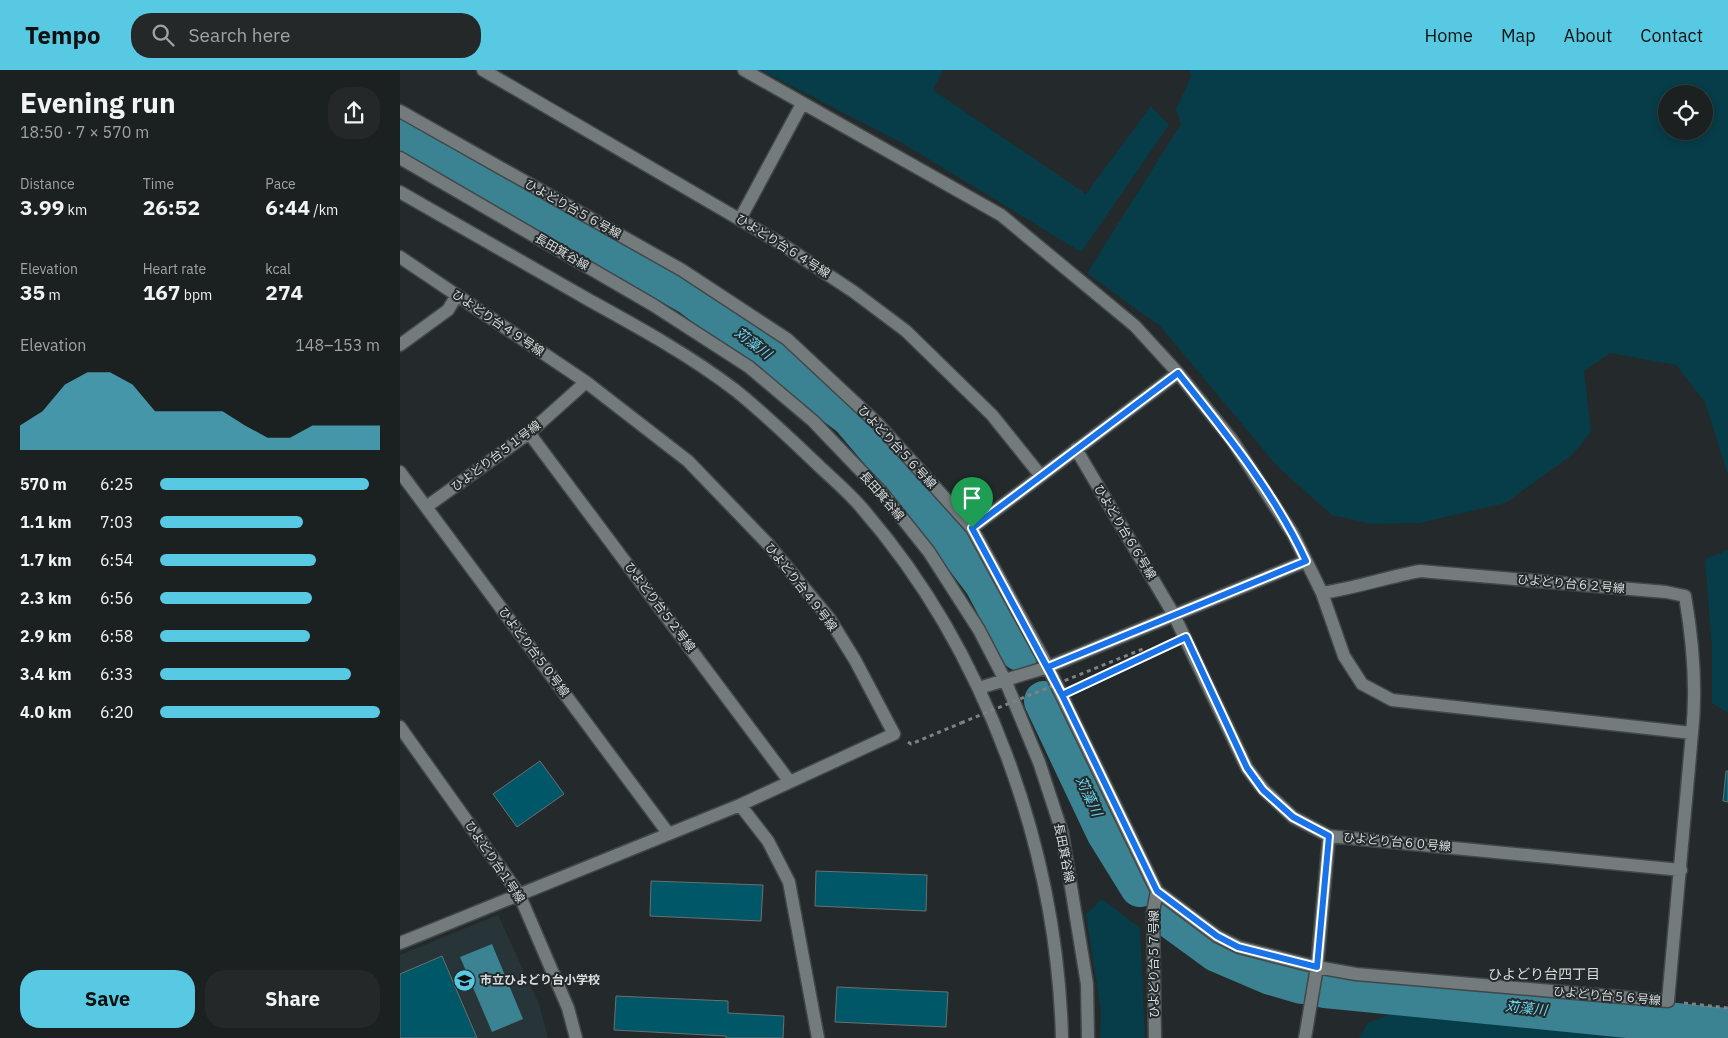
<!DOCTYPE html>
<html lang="en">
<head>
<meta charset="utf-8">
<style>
  body { margin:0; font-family:"IBM Plex Sans","Noto Sans JP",sans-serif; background:#242829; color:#f1f3f6; height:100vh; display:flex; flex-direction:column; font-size:19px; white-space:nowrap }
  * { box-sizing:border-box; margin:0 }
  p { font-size:16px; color:#a0a3a5 }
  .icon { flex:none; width:28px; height:28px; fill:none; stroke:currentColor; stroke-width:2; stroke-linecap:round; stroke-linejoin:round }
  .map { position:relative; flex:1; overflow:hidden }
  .drawer { display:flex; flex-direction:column; background:#1b2020; width:400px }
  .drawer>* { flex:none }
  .buttons { position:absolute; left:1258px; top:15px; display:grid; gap:10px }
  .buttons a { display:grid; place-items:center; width:55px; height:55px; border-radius:50%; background:#1b2020; box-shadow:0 2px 8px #0003,0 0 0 1px #393e3e; font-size:25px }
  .pin { position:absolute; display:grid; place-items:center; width:42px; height:42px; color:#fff; margin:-51px -21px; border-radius:50% 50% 50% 0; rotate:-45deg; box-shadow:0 0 5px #0007 }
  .pin .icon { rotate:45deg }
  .round { display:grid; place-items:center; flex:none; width:52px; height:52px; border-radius:20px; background:#242829 }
  .overview { display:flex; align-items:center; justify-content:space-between; height:85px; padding:0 20px }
  h1 { font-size:28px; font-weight:800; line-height:38px }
  .stats { display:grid; grid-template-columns:repeat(3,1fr); gap:8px; height:85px; padding:5px 20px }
  .stats div { display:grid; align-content:center }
  .stats b { font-size:21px; font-weight:800 }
  .stats small { font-size:14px; font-weight:400 }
  .stats p { font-size:14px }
  .chart { height:140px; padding:10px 20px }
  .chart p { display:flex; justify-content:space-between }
  .chart svg { width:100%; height:90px; margin-top:5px; fill:#57c9e2; opacity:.7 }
  .cta { display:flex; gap:10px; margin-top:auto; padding:10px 20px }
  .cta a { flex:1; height:58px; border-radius:20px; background:#57c9e2; color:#111; font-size:20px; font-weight:800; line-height:58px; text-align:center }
  .cta a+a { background:#242829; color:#f1f3f6 }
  ul { padding:0 20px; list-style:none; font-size:16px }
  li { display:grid; grid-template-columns:80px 60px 1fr; align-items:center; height:38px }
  li i { height:12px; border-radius:6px; background:#57c9e2 }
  header { display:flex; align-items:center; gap:30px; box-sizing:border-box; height:70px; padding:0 25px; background:#57c9e2; color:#111 }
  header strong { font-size:24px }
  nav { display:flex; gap:28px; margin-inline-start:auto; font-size:18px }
  .search { width:350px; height:45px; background:#242829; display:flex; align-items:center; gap:12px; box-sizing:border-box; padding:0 18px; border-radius:20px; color:#a0a3a5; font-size:19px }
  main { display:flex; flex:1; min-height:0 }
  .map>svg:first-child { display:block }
  .built { fill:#273538 }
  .green { fill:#063d48; fill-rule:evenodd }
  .water { fill:#3b8292 }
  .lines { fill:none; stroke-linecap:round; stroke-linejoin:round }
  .river { stroke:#3b8292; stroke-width:40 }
  .building { fill:#005767; stroke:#697071 }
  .minor-casing { stroke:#424749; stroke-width:15 }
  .path { stroke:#7d8283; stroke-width:3; stroke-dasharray:4 4; stroke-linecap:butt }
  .minor { stroke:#737b7c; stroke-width:12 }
  .path-bridge { stroke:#7d8283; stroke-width:3; stroke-dasharray:4 4; stroke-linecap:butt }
  .route-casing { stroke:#fff; stroke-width:10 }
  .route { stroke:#1a73e8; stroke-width:6 }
  .labels { text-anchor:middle; stroke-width:4; stroke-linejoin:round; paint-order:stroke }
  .street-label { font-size:12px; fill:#dadedf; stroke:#242a2b }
  .poi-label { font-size:12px; font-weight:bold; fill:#dadedf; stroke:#242a2b; text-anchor:start }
  .water-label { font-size:14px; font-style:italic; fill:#6ad6ef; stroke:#242a2b }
  .neighbourhood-label { font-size:14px; fill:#dadedf; stroke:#242a2b }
</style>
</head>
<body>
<header>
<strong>Tempo</strong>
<div class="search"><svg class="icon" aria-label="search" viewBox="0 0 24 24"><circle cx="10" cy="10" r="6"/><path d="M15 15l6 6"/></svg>Search here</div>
<nav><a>Home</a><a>Map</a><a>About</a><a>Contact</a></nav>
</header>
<main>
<section class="drawer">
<div class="overview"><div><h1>Evening run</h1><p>18:50 · 7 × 570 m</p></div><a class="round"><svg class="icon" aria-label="share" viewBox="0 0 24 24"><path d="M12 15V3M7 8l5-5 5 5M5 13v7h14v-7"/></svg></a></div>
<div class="stats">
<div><p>Distance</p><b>3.99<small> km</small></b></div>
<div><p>Time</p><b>26:52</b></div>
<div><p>Pace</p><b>6:44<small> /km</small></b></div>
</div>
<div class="stats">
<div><p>Elevation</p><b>35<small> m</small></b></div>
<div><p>Heart rate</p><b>167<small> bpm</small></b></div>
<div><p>kcal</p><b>274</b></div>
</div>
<div class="chart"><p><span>Elevation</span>148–153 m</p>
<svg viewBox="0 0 160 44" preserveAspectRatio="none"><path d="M0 44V32L10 25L20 12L30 6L40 6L50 12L60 25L70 25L80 25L90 25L100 32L110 38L120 38L130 32L140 32L150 32L160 32V44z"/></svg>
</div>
<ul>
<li><b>570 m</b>6:25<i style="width:95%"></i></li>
<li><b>1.1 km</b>7:03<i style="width:65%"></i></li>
<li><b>1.7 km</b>6:54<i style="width:71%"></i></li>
<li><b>2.3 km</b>6:56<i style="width:69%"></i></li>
<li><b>2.9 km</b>6:58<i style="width:68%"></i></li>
<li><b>3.4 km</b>6:33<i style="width:87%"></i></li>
<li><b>4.0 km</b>6:20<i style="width:100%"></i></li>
</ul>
<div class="cta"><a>Save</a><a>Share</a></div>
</section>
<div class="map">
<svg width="1328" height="968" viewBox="0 0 1328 968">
  <rect width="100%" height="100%" fill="#242a2b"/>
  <!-- built -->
  <path class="built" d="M98,845L139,934L148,968H0V885Z"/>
  <!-- green -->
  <path class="green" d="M360,0H543L533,20L686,124L751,36L769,55L681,182L504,74Z
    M789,0H1328V405L1305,332L1276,295L1210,283L1184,301L1191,362L1172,385L1105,433L1020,453L971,454L932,445L878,397L761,257L687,203L781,54L776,39L791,7ZM1266,24H1304V61H1266Z
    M1328,480V643L1312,633V577L1305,489Z
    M702,829L740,858L745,968H700L701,941L686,844Z
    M1059,938L1328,950V968H959L968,953L996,942Z"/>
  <!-- water -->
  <path class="water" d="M92,874L123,949L92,962L60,887Z"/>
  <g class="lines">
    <!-- river -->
    <path class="river" d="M0,60L290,225L451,347L521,430L584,513L620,581
      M644,631L706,762L740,817
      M769,847L817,882L871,905L902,914
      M925,918L1328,958"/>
  </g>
  <!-- building -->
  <path class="building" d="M140,691L164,724L117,757L93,724Z
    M1326,701H1328V732L1323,731Z
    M416,801L527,805L526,841L415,836Z
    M251,811L363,815L361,851L250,846Z
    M42,886L77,968H0V904Z
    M437,917L548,922L546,957L435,952Z
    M216,926L328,931V943L384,946L383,968H326V966L214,960Z"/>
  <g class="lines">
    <defs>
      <path id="minor" d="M83,0L380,173L454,222L506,261L592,345L641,406
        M0,41L282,200L387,269L478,354L572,458L648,597L757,821L817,866L839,877L917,897L956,904L1268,931L1292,663L992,630L962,614L944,586L922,523L893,464L832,370L778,303L735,256L601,145L344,0
        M0,88L253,235L349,297L413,351L482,423L529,482L579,560L605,610L639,692L662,762L687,914L688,968
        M0,122C63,158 126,194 189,230C238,257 291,286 335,320C365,344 393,371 420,397C434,410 449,423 461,437C586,580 657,779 662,968
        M340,149L402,34
        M0,187L186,312L288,391L368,474L429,548L455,590L494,664L340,735L0,873
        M0,275L48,240L57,225
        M129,363L390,712
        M676,379L774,545L847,698L863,719L893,747L929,766L1281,800
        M0,402L268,763
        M26,437L129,363L186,312
        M572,458L778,303
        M922,523C956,518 987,507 1020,501L1266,522L1285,526C1293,572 1297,617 1292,663
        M579,618L648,597L906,491
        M0,657L119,824L168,938L176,968
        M340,735L368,771L389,812L418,968
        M755,968L753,842L757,821
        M905,968L917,897L929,766"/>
    </defs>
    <!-- minor casing -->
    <use href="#minor" class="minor-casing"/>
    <!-- path -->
    <path class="path" d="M678,618L769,575
      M508,672L511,674L561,653
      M1284,933L1328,938"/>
    <!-- minor -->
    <use href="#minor" class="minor"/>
    <!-- path-bridge -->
    <path class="path-bridge" d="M561,653L745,578"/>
  </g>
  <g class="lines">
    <defs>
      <path id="route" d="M572,458L662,625L786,567L847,698L863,720L893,747L929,766L917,897L838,877L817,866L757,821L662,625L648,597L906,491C874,422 825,362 778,303L572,458"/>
    </defs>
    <!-- route casing -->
    <use href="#route" class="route-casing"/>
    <!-- route -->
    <use href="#route" class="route"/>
  </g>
  <!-- icons -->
  <defs>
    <symbol id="school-disc" viewBox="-11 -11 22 22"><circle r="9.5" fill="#57c9e2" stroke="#242a2b"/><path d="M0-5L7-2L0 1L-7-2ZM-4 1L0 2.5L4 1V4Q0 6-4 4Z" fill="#111"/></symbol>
  </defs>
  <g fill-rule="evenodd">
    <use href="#school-disc" x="52" y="898" width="25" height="25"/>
  </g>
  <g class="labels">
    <!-- street labels -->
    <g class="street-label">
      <text transform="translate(173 139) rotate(29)" y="4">ひよどり台５６号線</text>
      <text transform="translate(383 176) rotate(32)" y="4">ひよどり台６４号線</text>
      <text transform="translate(162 182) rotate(30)" y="4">長田箕谷線</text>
      <text transform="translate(98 253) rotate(34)" y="4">ひよどり台４９号線</text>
      <text transform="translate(497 377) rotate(47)" y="4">ひよどり台５６号線</text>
      <text transform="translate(96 386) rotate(-37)" y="4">ひよどり台５１号線</text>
      <text transform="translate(482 426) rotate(49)" y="4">長田箕谷線</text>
      <text transform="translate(725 462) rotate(59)" y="4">ひよどり台６６号線</text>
      <text transform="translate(1171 514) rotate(5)" y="4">ひよどり台６２号線</text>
      <text transform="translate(401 517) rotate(52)" y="4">ひよどり台４９号線</text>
      <text transform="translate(260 537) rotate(53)" y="4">ひよどり台５２号線</text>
      <text transform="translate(134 582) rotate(53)" y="4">ひよどり台５０号線</text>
      <text transform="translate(997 772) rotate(5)" y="4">ひよどり台６０号線</text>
      <text transform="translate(664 783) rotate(79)" y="4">長田箕谷線</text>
      <text transform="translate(95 792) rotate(56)" y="4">ひよどり台１号線</text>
      <text transform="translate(754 894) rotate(-90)" y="4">ひよどり台５７号線</text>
      <text transform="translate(1207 926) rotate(5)" y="4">ひよどり台５６号線</text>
    </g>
    <!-- poi labels -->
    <g class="poi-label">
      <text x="80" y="914">市立ひよどり台小学校</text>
    </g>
    <!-- water labels -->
    <g class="water-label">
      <text transform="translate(353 273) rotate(37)" y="5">苅藻川</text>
      <text transform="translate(689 726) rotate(65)" y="5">苅藻川</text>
      <text transform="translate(1126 938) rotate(6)" y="5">苅藻川</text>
    </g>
    <!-- neighbourhood labels -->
    <g class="neighbourhood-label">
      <text x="1144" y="909">ひよどり台四丁目</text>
    </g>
  </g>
</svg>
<div class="buttons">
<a><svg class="icon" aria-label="locate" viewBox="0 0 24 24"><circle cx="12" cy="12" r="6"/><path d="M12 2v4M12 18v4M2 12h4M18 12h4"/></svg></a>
</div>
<div class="pin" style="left:572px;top:458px;background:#1e9e55"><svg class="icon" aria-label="arrive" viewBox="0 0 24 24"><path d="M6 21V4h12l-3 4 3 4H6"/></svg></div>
</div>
</main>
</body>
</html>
